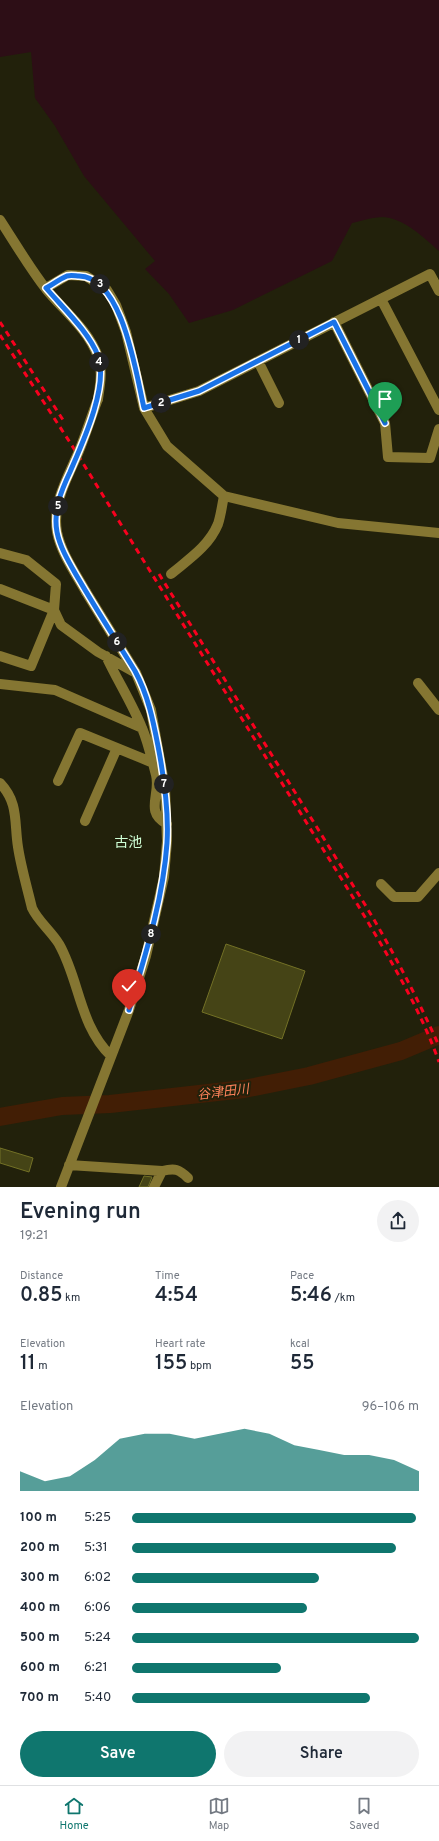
<!DOCTYPE html>
<html lang="en">
<head>
<meta charset="utf-8">
<style>
  body { margin:0; font-family:Overpass,"Noto Sans JP",sans-serif; background:#f2f2f3; color:#1f2937; height:100vh; display:flex; flex-direction:column; font-size:15px; white-space:nowrap }
  * { box-sizing:border-box; margin:0 }
  p { font-size:13px; color:#747a83 }
  .icon { flex:none; width:22px; height:22px; fill:none; stroke:currentColor; stroke-width:2; stroke-linecap:round; stroke-linejoin:round }
  .map { position:relative; height:1187px; overflow:hidden }
  .sheet { display:flex; flex-direction:column; background:#fff; flex:1 }
  .sheet>* { flex:none }
  .pin { position:absolute; display:grid; place-items:center; width:34px; height:34px; color:#fff; margin:-41px -17px; border-radius:50% 50% 50% 0; rotate:-45deg; box-shadow:0 0 4px #0007 }
  .pin .icon { rotate:45deg }
  .km { position:absolute; width:20px; height:20px; margin:-10px; border-radius:50%; background:#222; color:#fff; font-size:11px; line-height:20px; text-align:center }
  .round { display:grid; place-items:center; flex:none; width:42px; height:42px; border-radius:21px; background:#f2f2f3 }
  .headline { display:flex; align-items:center; justify-content:space-between; height:68px; padding:0 20px }
  h1 { font-size:22px; font-weight:600; line-height:30px }
  .metrics { display:grid; grid-template-columns:repeat(3,1fr); gap:6px; height:68px; padding:4px 20px }
  .metrics div { display:grid; align-content:center }
  .metrics b { font-size:20px; font-weight:600 }
  .metrics small { font-size:11px; font-weight:400 }
  .metrics p { font-size:11px }
  .chart { height:112px; padding:8px 20px }
  .chart p { display:flex; justify-content:space-between }
  .chart svg { width:100%; height:72px; margin-top:4px; fill:#0f766e; opacity:.7 }
  .primary-button { display:flex; gap:8px; margin-top:auto; padding:8px 20px }
  .primary-button a { flex:1; height:46px; border-radius:24px; background:#0f766e; color:#fff; font-size:16px; font-weight:600; line-height:46px; text-align:center }
  .primary-button a+a { background:#f2f2f3; color:#1f2937 }
  ul { padding:0 20px; list-style:none; font-size:13px }
  li { display:grid; grid-template-columns:64px 48px 1fr; align-items:center; height:30px }
  li i { height:10px; border-radius:5px; background:#0f766e }
  .tab-bar { display:flex; justify-content:space-around; align-items:center; height:56px; border-top:1px solid #e0e1e3; background:#fff; font-size:11px; color:#747a83 }
  .tab-bar a { display:grid; justify-items:center; gap:2px }
  .tab-bar .on { color:#0f766e }
  .map>svg:first-child { display:block }
  .green { fill:#2d0e16 }
  .lines { fill:none; stroke-linecap:round; stroke-linejoin:round }
  .river { stroke:#421e05; stroke-width:18 }
  .building { fill:#454416; stroke:#737126 }
  .minor { stroke:#857632; stroke-width:10 }
  .rail { stroke:#f8001e; stroke-width:3; stroke-dasharray:6 5; stroke-linecap:butt }
  .minor-bridge { stroke:#857632; stroke-width:10 }
  .route-casing { stroke:#fff; stroke-width:8 }
  .route { stroke:#1a73e8; stroke-width:5 }
  .labels { text-anchor:middle; stroke-width:4; stroke-linejoin:round; paint-order:stroke }
  .water-label { font-size:13px; font-style:italic; fill:#ff835b; stroke:#22210b }
  .quarter-label { font-size:14px; fill:#cfffd6; stroke:#22210b }
</style>
</head>
<body>
<div class="map">
<svg width="439" height="1187" viewBox="0 0 439 1187">
  <rect width="100%" height="100%" fill="#22210b"/>
  <!-- green -->
  <path class="green" d="M0,0H439V251C424,238 404,218 383,217C373,217 361,221 352,223L332,261L233,310L189,323L169,294L145,269L155,261L84,176L55,126L35,98L31,52L0,57Z"/>
  <g class="lines">
    <!-- river -->
    <path class="river" d="M0,1117L62,1106L110,1104L244,1089L309,1076L401,1051L439,1035"/>
  </g>
  <!-- building -->
  <path class="building" d="M226,944L305,971L282,1039L202,1012Z
    M0,1148L33,1158L29,1172L0,1163Z
    M144,1176L152,1177L148,1187H139Z"/>
  <g class="lines">
    <!-- minor -->
    <path class="minor" d="M0,220C15,243 29,267 46,289C63,310 89,330 98,357C103,371 100,385 98,399
      M46,288L68,275L86,276L107,290L116,305L126,332L144,408L167,446L224,496L338,523L439,533
      M381,299L439,410
      M334,322L385,423L388,457L430,458L439,429
      M258,361L279,403
      M144,408L199,391L430,274L439,291
      M0,553L26,560L56,584L54,610L31,666L0,656
      M171,574C189,559 209,546 218,524C221,515 222,505 224,496
      M0,589L54,610L61,625L98,652L134,672
      M106,656C117,680 132,703 142,728C148,742 152,760 156,775C161,795 144,812 167,824
      M418,683L439,710
      M0,684L55,690L142,728
      M58,781L80,733L151,762
      M0,783C19,803 14,822 18,847C21,867 27,887 32,908C38,921 51,931 59,944C80,981 79,1025 111,1056
      M85,821L117,748
      M381,884L394,897H418L439,873
      M69,1165L162,1171L154,1187
      M162,1171C175,1168 179,1169 188,1178
      M61,1187L129,1010L146,956L164,877L167,841L165,788L151,710L136,673L86,592"/>
    <!-- rail -->
    <path class="rail" d="M0,322L65,423
      M0,335L71,444L359,907C388,956 420,1008 439,1062
      M159,574L364,903C392,949 417,997 439,1046"/>
    <!-- minor-bridge -->
    <path class="minor-bridge" d="M86,592C76,574 61,553 57,532C52,503 68,477 79,451C86,434 91,417 98,399"/>
  </g>
  <g class="lines">
    <defs>
      <path id="route" d="M129,1010C145,956 163,900 167,843C169,810 164,777 158,746C153,720 148,695 135,671C116,640 96,609 78,578C70,564 60,548 57,532C53,511 61,491 70,472C82,444 109,386 98,356C89,332 63,308 46,288C53,284 60,279 67,276C71,275 76,276 79,276C123,277 136,374 144,408L199,391L334,322L385,423"/>
    </defs>
    <!-- route casing -->
    <use href="#route" class="route-casing"/>
    <!-- route -->
    <use href="#route" class="route"/>
  </g>
  <g class="labels">
    <!-- water labels -->
    <g class="water-label">
      <text transform="translate(223 1091) rotate(-7)" y="5">谷津田川</text>
    </g>
    <!-- quarter labels -->
    <g class="quarter-label">
      <text x="128" y="847">古池</text>
    </g>
  </g>
</svg>
<div class="pin" style="left:385px;top:423px;background:#1e9e55"><svg class="icon" aria-label="arrive" viewBox="0 0 24 24"><path d="M6 21V4h12l-3 4 3 4H6"/></svg></div>
<div class="pin" style="left:129px;top:1010px;background:#d93025"><svg class="icon" aria-label="check" viewBox="0 0 24 24"><path d="M5 12l5 5 9-10"/></svg></div>
<b class="km" style="left:299px;top:340px">1</b>
<b class="km" style="left:161px;top:403px">2</b>
<b class="km" style="left:100px;top:284px">3</b>
<b class="km" style="left:99px;top:362px">4</b>
<b class="km" style="left:58px;top:506px">5</b>
<b class="km" style="left:117px;top:642px">6</b>
<b class="km" style="left:164px;top:784px">7</b>
<b class="km" style="left:151px;top:934px">8</b>
</div>
<section class="sheet">
<div class="headline"><div><h1>Evening run</h1><p>19:21</p></div><a class="round"><svg class="icon" aria-label="share" viewBox="0 0 24 24"><path d="M12 15V3M7 8l5-5 5 5M5 13v7h14v-7"/></svg></a></div>
<div class="metrics">
<div><p>Distance</p><b>0.85<small> km</small></b></div>
<div><p>Time</p><b>4:54</b></div>
<div><p>Pace</p><b>5:46<small> /km</small></b></div>
</div>
<div class="metrics">
<div><p>Elevation</p><b>11<small> m</small></b></div>
<div><p>Heart rate</p><b>155<small> bpm</small></b></div>
<div><p>kcal</p><b>55</b></div>
</div>
<div class="chart"><p><span>Elevation</span>96–106 m</p>
<svg viewBox="0 0 160 44" preserveAspectRatio="none"><path d="M0 44V32L10 38L20 35L30 25L40 12L50 9L60 9L70 12L80 9L90 6L100 9L110 16L120 19L130 22L140 22L150 25L160 32V44z"/></svg>
</div>
<ul>
<li><b>100 m</b>5:25<i style="width:99%"></i></li>
<li><b>200 m</b>5:31<i style="width:92%"></i></li>
<li><b>300 m</b>6:02<i style="width:65%"></i></li>
<li><b>400 m</b>6:06<i style="width:61%"></i></li>
<li><b>500 m</b>5:24<i style="width:100%"></i></li>
<li><b>600 m</b>6:21<i style="width:52%"></i></li>
<li><b>700 m</b>5:40<i style="width:83%"></i></li>
</ul>
<div class="primary-button"><a>Save</a><a>Share</a></div>
</section>
<nav class="tab-bar">
<a class="on"><svg class="icon" aria-label="home" viewBox="0 0 24 24"><path d="M3 11l9-7 9 7M6 9v11h12V9"/></svg>Home</a>
<a><svg class="icon" aria-label="map" viewBox="0 0 24 24"><path d="M3 6l6-2 6 2 6-2v14l-6 2-6-2-6 2zM9 4v14M15 6v14"/></svg>Map</a>
<a><svg class="icon" aria-label="saved" viewBox="0 0 24 24"><path d="M7 4h10v16l-5-4-5 4z"/></svg>Saved</a>
</nav>
</body>
</html>
